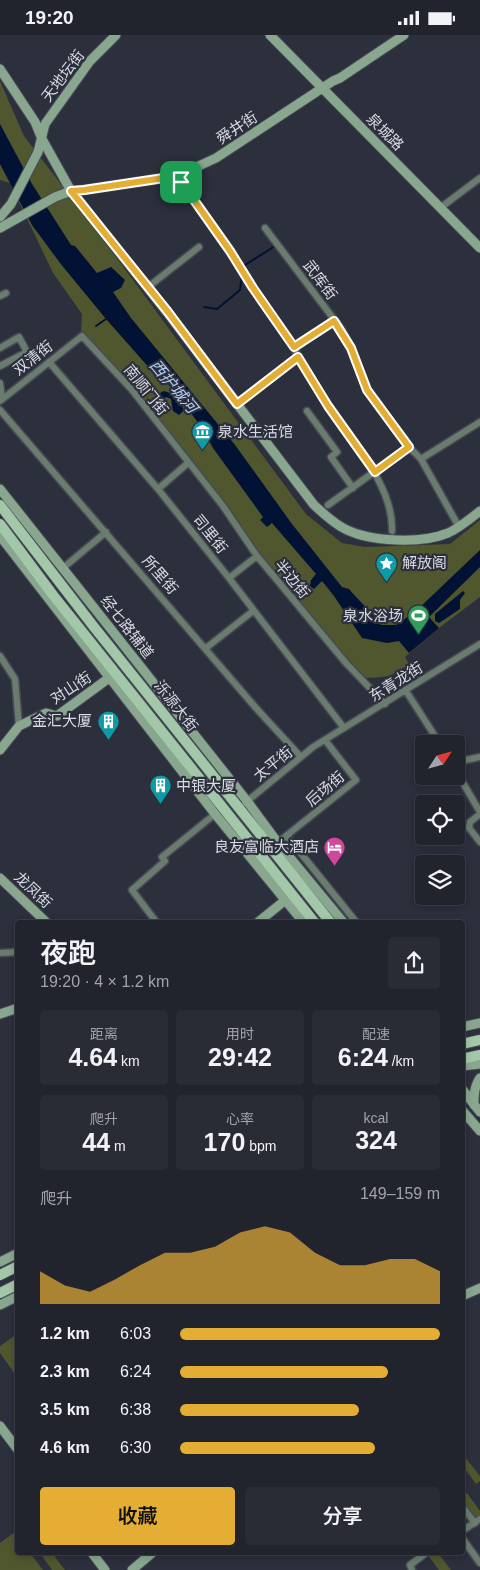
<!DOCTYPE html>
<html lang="zh">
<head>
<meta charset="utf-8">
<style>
  body { margin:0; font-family:Helvetica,"Noto Sans SC",sans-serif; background:#292b35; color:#f1f3f6; height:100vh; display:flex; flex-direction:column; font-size:19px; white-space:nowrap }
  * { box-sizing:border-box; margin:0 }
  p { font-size:16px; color:#a2a4aa }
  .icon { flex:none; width:28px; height:28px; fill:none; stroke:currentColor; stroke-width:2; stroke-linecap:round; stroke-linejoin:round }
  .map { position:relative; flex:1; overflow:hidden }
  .panel { position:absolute; left:15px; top:885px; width:450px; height:635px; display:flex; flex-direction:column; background:#21232d; border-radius:5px; box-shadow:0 2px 8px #0003,0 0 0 1px #3e4049 }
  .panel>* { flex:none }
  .needle { width:32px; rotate:54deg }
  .tools { position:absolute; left:415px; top:700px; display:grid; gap:10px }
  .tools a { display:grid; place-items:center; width:50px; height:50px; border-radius:5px; background:#21232d; box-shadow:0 2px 8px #0003,0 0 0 1px #3e4049; font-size:25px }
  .pin { position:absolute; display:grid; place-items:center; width:42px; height:42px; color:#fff; margin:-21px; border-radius:10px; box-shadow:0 2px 8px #0006 }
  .round { display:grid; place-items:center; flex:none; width:52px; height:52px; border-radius:5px; background:#292b35 }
  .overview { display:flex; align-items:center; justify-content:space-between; height:85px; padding:0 25px }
  h1 { font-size:28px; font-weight:600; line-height:38px }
  .metrics { display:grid; grid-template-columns:repeat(3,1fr); gap:8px; height:85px; padding:5px 25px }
  .metrics div { display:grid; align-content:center; border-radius:5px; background:#292b35; text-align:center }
  .metrics b { font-size:25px; font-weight:600 }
  .metrics small { font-size:14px; font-weight:400 }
  .metrics p { font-size:14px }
  .chart { height:140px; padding:10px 25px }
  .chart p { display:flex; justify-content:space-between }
  .chart svg { width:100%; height:90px; margin-top:5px; fill:#e4ae35; opacity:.7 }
  .cta { display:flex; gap:10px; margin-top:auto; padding:10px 25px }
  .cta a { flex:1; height:58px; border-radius:5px; background:#e4ae35; color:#111; font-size:20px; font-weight:600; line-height:58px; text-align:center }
  .cta a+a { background:#292b35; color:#f1f3f6 }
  ul { padding:0 25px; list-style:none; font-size:16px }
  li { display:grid; grid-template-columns:80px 60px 1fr; align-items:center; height:38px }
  li i { height:12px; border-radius:6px; background:#e4ae35 }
  .status { display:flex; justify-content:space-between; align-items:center; height:35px; padding:0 25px; background:#21232d; direction:ltr }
  .status svg { height:14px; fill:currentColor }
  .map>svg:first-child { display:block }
  .green { fill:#50562e }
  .water { fill:#011234 }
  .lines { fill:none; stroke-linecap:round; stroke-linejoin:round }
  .stream { stroke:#011234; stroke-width:2 }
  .street-casing { stroke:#484b57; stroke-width:9 }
  .secondary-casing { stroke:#484b57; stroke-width:11 }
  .primary-casing { stroke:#484b57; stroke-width:12 }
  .street { stroke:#697c6d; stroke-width:6 }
  .secondary { stroke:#89a78f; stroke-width:9 }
  .primary { stroke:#a2c8a9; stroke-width:10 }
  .route-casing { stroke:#fff; stroke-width:10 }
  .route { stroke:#e4ae35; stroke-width:6 }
  .labels { text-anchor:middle; stroke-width:4.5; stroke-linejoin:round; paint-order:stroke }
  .street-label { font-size:15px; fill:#d9dbe4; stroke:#2c2f3c }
  .poi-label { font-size:15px; fill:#d9dbe4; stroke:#2c2f3c; text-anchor:start }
  .water-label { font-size:16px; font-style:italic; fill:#b3ccf2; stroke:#2c2f3c }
</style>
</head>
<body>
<div class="status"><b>19:20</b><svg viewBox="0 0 49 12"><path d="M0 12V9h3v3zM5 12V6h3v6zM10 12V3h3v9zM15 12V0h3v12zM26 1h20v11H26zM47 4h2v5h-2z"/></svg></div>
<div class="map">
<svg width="480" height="1535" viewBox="0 0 480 1535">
  <rect width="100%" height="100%" fill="#2c2f3c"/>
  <!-- green -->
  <path class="green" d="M0,46L24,101L96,195L306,479L342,508L365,512L450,509L480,485V562L439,593L405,622L409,629C390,643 387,642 364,643L339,619L287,555L134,354L81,296L82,279L53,238L10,148L0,145Z
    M17,1299V1342L0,1318V1311Z
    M465,1422L480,1441V1446L476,1449L463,1431V1424Z
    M467,1458L480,1476V1484L477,1486L463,1466L462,1462Z
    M15,1497L17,1500L18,1518H30L43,1535H0V1508Z
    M40,1518H52L65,1535H52Z
    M429,1518H438L451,1535H439L427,1519Z"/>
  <!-- water -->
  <path class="water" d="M0,89L32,149L71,210L75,211L97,238L111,232L125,245L121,253L113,257L131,283L235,410L292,489L342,552L349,554C359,566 371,576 381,590H396L416,576L480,515V532L429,582L439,593L409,618L399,606L387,608L362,603L334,561L322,546L314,554L310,551L311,545L316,539L272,488L267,492L260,485L263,482L213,413L202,393L182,366L180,367L184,375L179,380L173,376L171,364L166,362L162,364L158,359L164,356L173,359L177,363L179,362L162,342L159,344L106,284L60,228L32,190L0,129Z
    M463,556L465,558L460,565V574L439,588L435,586V579Z"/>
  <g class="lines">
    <!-- stream -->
    <path class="stream" d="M244,234L245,230L275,211
      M204,272L217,274L240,255L242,241
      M96,291L106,284"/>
    <defs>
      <path id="street" d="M177,141L230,216L253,253L294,312L298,322L237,369
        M440,173L480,143
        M265,193L342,295L351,313L367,355L409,412L421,424L459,492
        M148,252L199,212
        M0,261L6,258
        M294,312L334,285
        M0,313L19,302L27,317L0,331
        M298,322C308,338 318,355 329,371C352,406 394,452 392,496
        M49,327L158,454L229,543L344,693
        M0,348L2,364
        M0,366L82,301L132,355L223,471L257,521L346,628L385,669
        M0,375L256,673L301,722
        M307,376L337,417L331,422L353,453
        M421,424L480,387
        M158,454L188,428
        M328,470L409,412
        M63,533L106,497
        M229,543L257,521
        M206,613L253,576
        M0,621L15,644L19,691
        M406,656L440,709
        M456,727L480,722
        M456,736L480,777
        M245,768L313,712L480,609
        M480,779L470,787L469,793L480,807
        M287,801L357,888
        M276,809L356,745L325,705
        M157,888L132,855L165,826L162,822L215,779
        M0,918L18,917
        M462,1471L475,1488
        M462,1496L480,1484
        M462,1503L480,1528
        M412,1535L410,1530L426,1518"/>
      <path id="secondary" d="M270,0L480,213
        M0,34L35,87L42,104L71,156L167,277L314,470C324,479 333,488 345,494C371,507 421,509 448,498C459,493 470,484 480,476
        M0,182L11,169L38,117L45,89L90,26L116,0
        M0,193L55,162L71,156L84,155L177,141L216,123L333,46L340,43L404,0
        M0,454L247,766L278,808L344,888
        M0,501L215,779L304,888
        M0,715L19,691L46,678L57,681L109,643
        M0,843L47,888
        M257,888L288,863
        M0,979L18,973
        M462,992L480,988
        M462,1031L480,1029
        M462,1054L480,1077
        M474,1070C474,1060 474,1052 480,1043
        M462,1075L480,1096
        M0,1227L18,1218
        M462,1261L480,1253
        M0,1270L18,1261
        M0,1391L18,1415
        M92,1518L105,1535
        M132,1535L152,1518"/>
      <path id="primary" d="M0,470L94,592L331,888
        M0,489L53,560L315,888
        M462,1009L480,1005
        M462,1024L480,1020
        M0,1240L18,1231
        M0,1258L18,1249"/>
    </defs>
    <!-- street casing -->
    <use href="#street" class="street-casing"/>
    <!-- secondary casing -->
    <use href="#secondary" class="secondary-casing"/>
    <!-- primary casing -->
    <use href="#primary" class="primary-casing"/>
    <!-- street -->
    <use href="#street" class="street"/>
    <!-- secondary -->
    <use href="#secondary" class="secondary"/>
    <!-- primary -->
    <use href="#primary" class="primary"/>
  </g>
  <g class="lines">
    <defs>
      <path id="route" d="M177,141L230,216L253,253L294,312L334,286L351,313L367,355L409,412L375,437L328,371L298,322L237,369L168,277L71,156L84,155Z"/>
    </defs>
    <!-- route casing -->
    <use href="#route" class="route-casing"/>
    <!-- route -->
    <use href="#route" class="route"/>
  </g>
  <!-- icons -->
  <defs>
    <symbol id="museum-pin" viewBox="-11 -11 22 30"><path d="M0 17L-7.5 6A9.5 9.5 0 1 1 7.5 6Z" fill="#0f9aa8" stroke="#2c2f3c"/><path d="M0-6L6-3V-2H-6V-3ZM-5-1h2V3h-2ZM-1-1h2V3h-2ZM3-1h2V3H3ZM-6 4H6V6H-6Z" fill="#fff"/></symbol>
    <symbol id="sight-pin" viewBox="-11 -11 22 30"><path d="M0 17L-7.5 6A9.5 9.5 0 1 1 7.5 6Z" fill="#0f9aa8" stroke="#2c2f3c"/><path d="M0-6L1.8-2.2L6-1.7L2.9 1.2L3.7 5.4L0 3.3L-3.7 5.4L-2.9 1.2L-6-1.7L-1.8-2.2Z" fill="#fff"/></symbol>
    <symbol id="stadium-pin" viewBox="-11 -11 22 30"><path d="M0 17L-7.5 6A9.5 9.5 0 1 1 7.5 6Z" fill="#2e9e5b" stroke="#2c2f3c"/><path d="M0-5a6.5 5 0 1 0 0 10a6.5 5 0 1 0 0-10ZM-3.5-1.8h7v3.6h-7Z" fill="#fff"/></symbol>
    <symbol id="building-pin" viewBox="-11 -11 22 30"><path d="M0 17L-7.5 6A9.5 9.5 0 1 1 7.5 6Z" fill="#0f9aa8" stroke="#2c2f3c"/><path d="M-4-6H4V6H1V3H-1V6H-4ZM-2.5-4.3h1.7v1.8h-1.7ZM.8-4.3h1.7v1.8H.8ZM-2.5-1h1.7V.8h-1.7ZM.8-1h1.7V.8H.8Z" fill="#fff"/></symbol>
    <symbol id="hotel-pin" viewBox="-11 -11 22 30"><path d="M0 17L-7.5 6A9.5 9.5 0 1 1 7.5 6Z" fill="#d1479c" stroke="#2c2f3c"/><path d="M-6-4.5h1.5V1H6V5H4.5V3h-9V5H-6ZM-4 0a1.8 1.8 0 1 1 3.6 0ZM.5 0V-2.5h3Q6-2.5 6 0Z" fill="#fff"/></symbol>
  </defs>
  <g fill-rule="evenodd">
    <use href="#museum-pin" x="190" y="384" width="25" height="34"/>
    <use href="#sight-pin" x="374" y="516" width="25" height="34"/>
    <use href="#stadium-pin" x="406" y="568" width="25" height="34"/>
    <use href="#building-pin" x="96" y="674" width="25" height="34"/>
    <use href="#building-pin" x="148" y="738" width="25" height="34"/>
    <use href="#hotel-pin" x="322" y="800" width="25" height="34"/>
  </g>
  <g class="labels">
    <!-- street labels -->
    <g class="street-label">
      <text transform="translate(63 41) rotate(-53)" y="5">天地坛街</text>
      <text transform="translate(237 93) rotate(-33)" y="5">舜井街</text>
      <text transform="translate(385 97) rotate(45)" y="5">泉城路</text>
      <text transform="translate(320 245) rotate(53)" y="5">武库街</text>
      <text transform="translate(33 323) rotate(-38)" y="5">双清街</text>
      <text transform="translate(146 355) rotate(51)" y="5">南顺门街</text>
      <text transform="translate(210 499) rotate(51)" y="5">司里街</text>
      <text transform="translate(160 540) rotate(49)" y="5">所里街</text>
      <text transform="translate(292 544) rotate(50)" y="5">半边街</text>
      <text transform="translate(127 592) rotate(52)" y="5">经七路辅道</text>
      <text transform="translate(396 647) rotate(-32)" y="5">东青龙街</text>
      <text transform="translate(71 653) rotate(-33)" y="5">对山街</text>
      <text transform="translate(176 671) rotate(52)" y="5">泺源大街</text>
      <text transform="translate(273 729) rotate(-39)" y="5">太平街</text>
      <text transform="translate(325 754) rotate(-40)" y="5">后场街</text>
      <text transform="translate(33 855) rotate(43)" y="5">龙凤街</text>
    </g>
    <!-- poi labels -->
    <g class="poi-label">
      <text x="218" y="402">泉水生活馆</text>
      <text x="402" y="533">解放阁</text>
      <text x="403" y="586" text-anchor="end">泉水浴场</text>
      <text x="92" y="691" text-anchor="end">金汇大厦</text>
      <text x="176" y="756">中银大厦</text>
      <text x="319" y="817" text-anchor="end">良友富临大酒店</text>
    </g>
    <!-- water labels -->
    <g class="water-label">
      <text transform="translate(174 351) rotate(50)" y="6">西护城河</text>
    </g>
  </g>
</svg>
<div class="tools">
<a><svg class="needle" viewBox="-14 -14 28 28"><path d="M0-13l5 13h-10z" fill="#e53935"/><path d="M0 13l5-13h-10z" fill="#a2a4aa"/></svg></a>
<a><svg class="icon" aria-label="locate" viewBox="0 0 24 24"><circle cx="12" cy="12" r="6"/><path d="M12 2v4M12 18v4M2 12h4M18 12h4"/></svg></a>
<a><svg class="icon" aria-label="layers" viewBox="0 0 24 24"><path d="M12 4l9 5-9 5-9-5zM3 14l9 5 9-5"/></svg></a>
</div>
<div class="pin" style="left:181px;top:147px;background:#1e9e55"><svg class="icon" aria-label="arrive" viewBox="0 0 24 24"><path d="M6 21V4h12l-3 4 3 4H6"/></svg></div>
<section class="panel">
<div class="overview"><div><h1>夜跑</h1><p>19:20 · 4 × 1.2 km</p></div><a class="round"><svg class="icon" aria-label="share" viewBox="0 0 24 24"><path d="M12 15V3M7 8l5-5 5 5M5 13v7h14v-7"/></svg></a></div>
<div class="metrics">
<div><p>距离</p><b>4.64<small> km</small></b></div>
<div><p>用时</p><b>29:42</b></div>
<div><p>配速</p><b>6:24<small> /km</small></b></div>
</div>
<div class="metrics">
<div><p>爬升</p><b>44<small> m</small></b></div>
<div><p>心率</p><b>170<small> bpm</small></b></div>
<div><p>kcal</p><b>324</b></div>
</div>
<div class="chart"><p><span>爬升</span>149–159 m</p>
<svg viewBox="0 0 160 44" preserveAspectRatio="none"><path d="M0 44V28L10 35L20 38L30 32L40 25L50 19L60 19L70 16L80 9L90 6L100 9L110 19L120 25L130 25L140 22L150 22L160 28V44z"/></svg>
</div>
<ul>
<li><b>1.2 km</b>6:03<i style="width:100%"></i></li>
<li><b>2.3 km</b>6:24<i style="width:80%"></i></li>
<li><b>3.5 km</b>6:38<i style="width:69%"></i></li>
<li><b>4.6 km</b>6:30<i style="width:75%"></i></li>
</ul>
<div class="cta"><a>收藏</a><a>分享</a></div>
</section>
</div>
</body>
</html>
